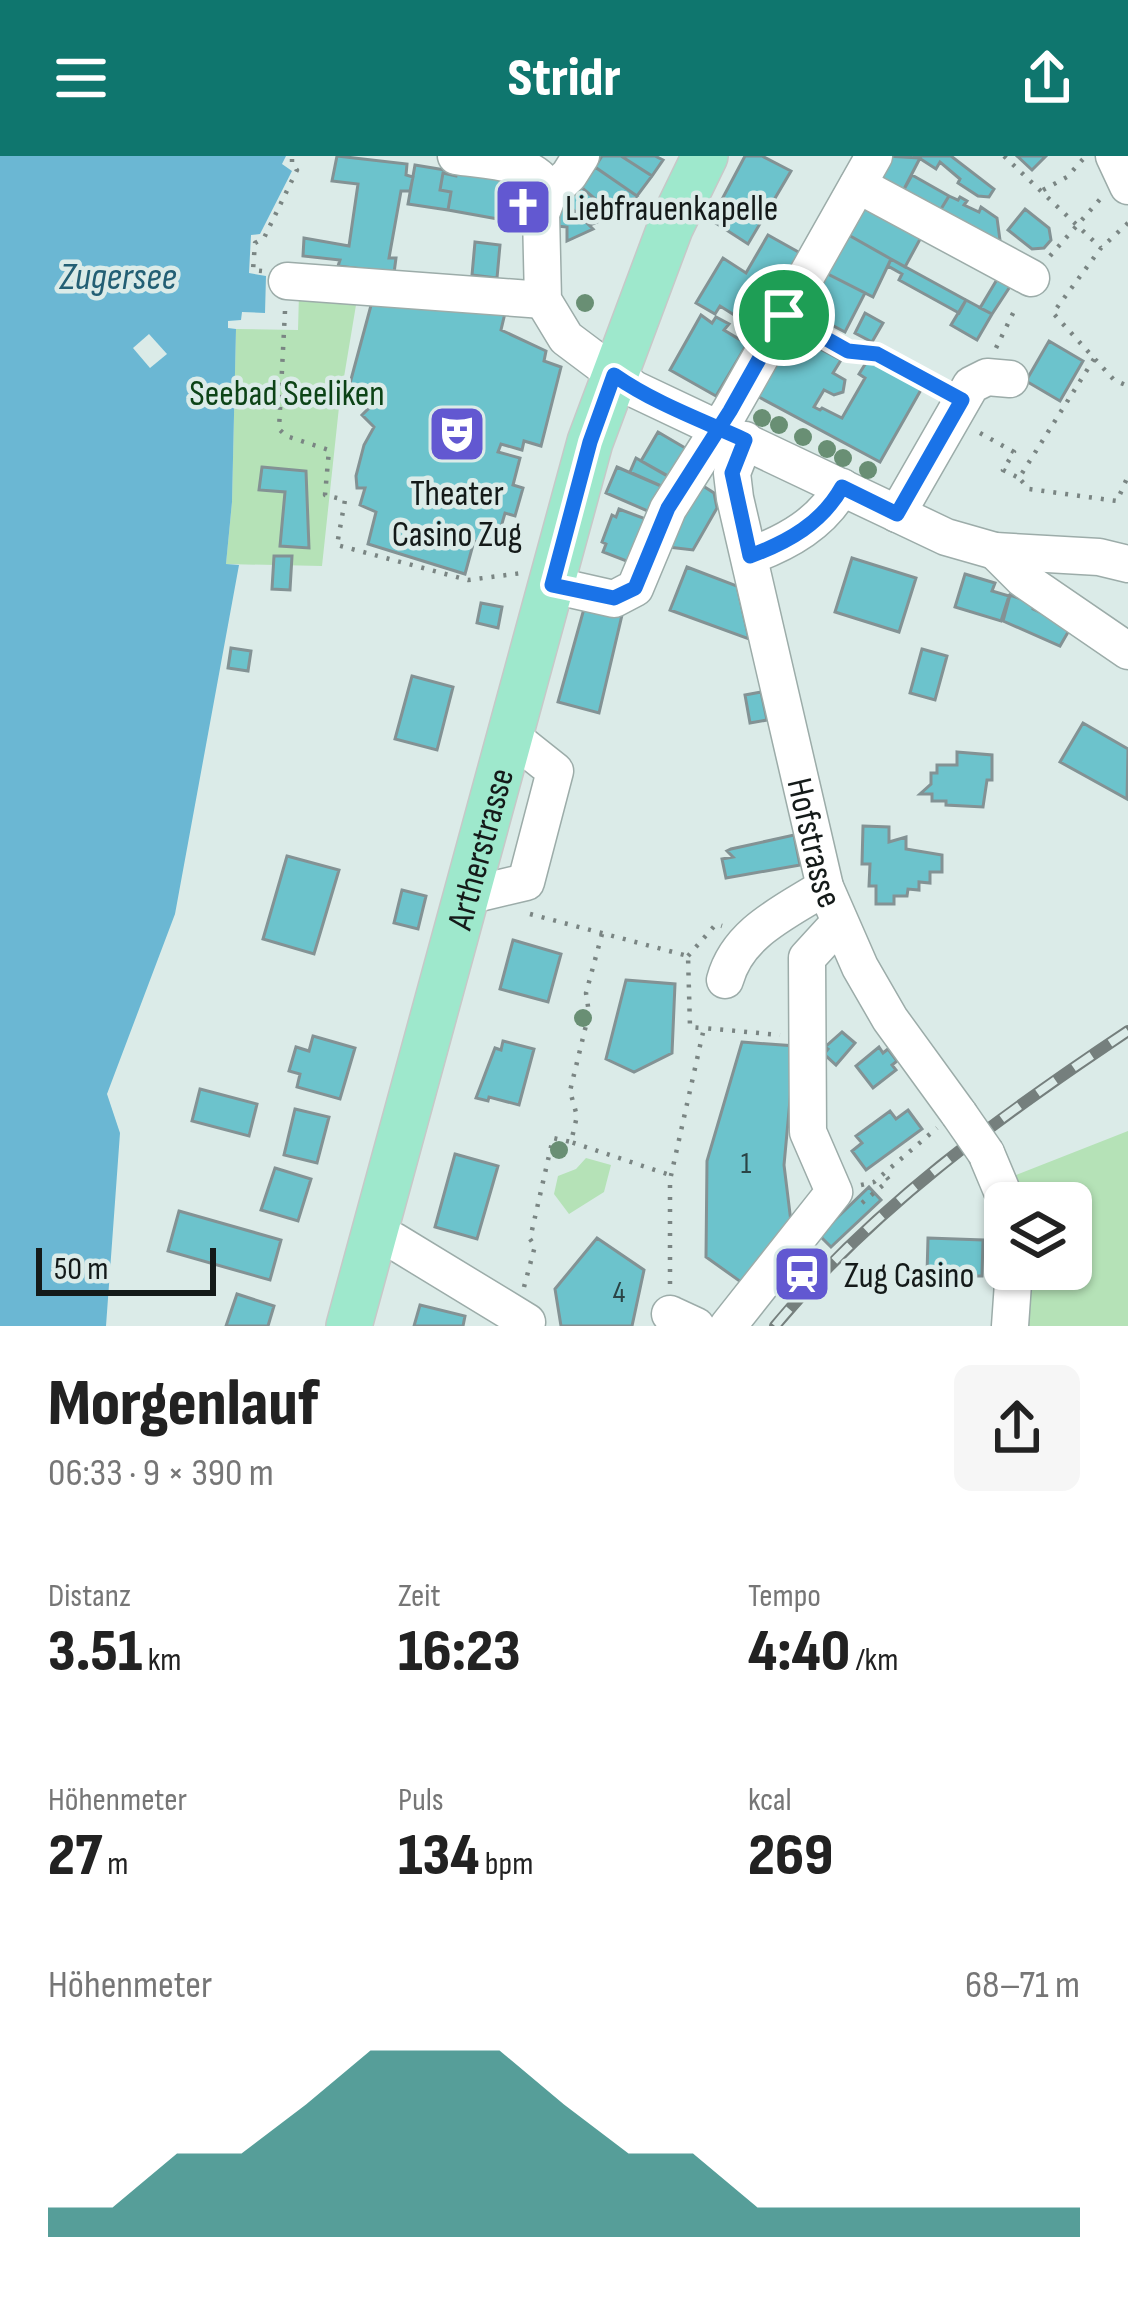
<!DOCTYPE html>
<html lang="de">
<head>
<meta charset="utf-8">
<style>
  body { margin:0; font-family:"Sofia Sans Condensed",sans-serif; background:#f6f6f6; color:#222; height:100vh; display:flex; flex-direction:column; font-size:45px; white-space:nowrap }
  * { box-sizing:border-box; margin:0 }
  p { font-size:39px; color:#767676 }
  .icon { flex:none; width:66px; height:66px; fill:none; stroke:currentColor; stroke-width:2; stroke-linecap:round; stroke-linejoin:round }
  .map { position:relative; height:1170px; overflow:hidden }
  .side { display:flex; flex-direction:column; background:#fff; flex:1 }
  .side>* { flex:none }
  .controls { position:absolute; left:984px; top:1026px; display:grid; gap:24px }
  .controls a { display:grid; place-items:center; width:108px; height:108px; border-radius:18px; background:#fff; box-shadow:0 3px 9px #0004; font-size:60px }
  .scale { position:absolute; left:36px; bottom:30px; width:180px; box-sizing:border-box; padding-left:12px; border:6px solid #141a19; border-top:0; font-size:33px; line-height:42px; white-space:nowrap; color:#141a19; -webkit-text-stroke:9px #dbebe8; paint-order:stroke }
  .pin { position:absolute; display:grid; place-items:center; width:102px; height:102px; color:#fff; margin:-51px; border:6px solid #fff; border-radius:50%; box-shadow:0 3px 12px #0007 }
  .round { display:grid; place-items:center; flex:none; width:126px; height:126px; border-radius:18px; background:#f6f6f6 }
  .head { display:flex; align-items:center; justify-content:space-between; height:204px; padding:0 48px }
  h1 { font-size:66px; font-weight:800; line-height:90px }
  .metrics { display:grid; grid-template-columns:repeat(3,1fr); gap:18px; height:204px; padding:12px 48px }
  .metrics div { display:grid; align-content:center }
  .metrics b { font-size:60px; font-weight:800 }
  .metrics small { font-size:33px; font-weight:400 }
  .metrics p { font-size:33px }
  .chart { height:336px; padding:24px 48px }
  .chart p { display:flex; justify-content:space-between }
  .chart svg { width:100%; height:216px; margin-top:12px; fill:#0f766e; opacity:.7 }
  header { display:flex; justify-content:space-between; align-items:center; height:156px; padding:0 48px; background:#0f766e; color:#fff; font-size:54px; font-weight:800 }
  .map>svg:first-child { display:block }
  .green { fill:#b5e2b7 }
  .water { fill:#6bb7d3 }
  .pier { fill:#dbebe8 }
  .building { fill:#6cc3cc; stroke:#839294; stroke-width:3 }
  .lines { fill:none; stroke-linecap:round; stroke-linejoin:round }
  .minor-casing { stroke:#9caca9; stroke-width:39 }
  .major-casing { stroke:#c7c8c8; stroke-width:48 }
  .path { stroke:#7a8583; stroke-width:4.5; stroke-dasharray:3 9; stroke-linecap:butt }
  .minor { stroke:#fff; stroke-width:36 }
  .major { stroke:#9ee8cc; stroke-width:45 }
  .rail-casing { stroke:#757f7d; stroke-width:12 }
  .rail { stroke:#dbebe8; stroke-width:8; stroke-dasharray:22; stroke-linecap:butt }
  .minor-bridge-casing { stroke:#9caca9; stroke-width:39; stroke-linecap:butt }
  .minor-bridge { stroke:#fff; stroke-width:36 }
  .tree { fill:#698f74 }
  .route-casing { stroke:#fff; stroke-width:24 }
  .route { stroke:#1a73e8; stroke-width:15 }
  .labels { text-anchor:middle; stroke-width:9; stroke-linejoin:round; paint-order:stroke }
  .number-label { font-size:30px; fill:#2a4446 }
  .poi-label { font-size:36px; fill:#141a19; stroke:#dbebe8; text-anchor:start }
  .park-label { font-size:36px; fill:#0c4316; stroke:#dbebe8 }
  .street-label { font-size:36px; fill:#141a19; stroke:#dbebe8 }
  .water-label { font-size:39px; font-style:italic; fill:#235f74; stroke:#dbebe8 }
</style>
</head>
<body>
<header><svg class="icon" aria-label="menu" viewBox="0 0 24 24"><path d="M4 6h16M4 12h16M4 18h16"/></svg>Stridr<svg class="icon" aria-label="share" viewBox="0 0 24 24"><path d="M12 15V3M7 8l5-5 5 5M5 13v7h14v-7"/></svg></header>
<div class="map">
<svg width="1128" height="1170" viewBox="0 0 1128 1170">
  <rect width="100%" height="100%" fill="#dbebe8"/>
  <!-- green -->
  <path class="green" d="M299,138L357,143L339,251L322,410L226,408L232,346L236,173L298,174Z
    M1128,975V1170H1021L1025,1113H1071V1047H1020L1011,1021Z
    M586,1002L611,1009L604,1036L569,1058L554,1038L558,1020L576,1013Z"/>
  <!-- water -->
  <path class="water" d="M0,0H286L282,8L292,15L260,78L251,79L249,117L266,120L265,157L242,156L241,164L228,165V172L236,173L232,346L226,408L239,409L175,758L107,938L120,977L106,1170H0Z"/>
  <!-- pier -->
  <path class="pier" d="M149,178L167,198L150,212L133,192Z"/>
  <!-- building -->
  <path class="building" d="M337,0L407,8L406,19L413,21L410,35H401L389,102H396L394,117L338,110L340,104L303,100L304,82L349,90L358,28L332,25Z
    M602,0H621L652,20L637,40L595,11Z
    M621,0H655L663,4L652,20Z
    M745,0H762L791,15L748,88L711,64Z
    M886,0L920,2L902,37L874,23Z
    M916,0H951L994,33L989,41L978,40L958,27L960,23L940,6L936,13Z
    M1017,0H1046L1032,14Z
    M415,9L457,16L456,20L443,17L440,34L451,36L448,54L408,48Z
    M595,11L637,40L614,59L581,31Z
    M457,16L515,26L509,65L448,54L451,36L440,34L443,17L456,20Z
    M912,19L949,40L938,58L902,37Z
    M581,31L614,59L590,69L565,46Z
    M514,34L537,38L532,68L509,65Z
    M949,40L958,44L960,41L967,45L964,49L979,56L981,51L997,62L1000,84L995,90L938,58Z
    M866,41L925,74L905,111L845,77Z
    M565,46L593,73L567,85V71L547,69Z
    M1025,53L1049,72L1051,84L1044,92L1032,93L1008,74Z
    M845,77L891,103L873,141L824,116Z
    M768,79L802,98L758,174L720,150L715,158L696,147L723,102L746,117Z
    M475,86L500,89L497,122L472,119Z
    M891,103L966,144L959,157L899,124L902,118L888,110Z
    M1002,115L1015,123L992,158L980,152Z
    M824,116L865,137L845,176L803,154Z
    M373,142L505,157L501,174L546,195L544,205L561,211L541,290L524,285L522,294L501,288L498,296L520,302L513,329L523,332L515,360L505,357L495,392L474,385L465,418L368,388L376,356L360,349L365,332H357L356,320L364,289L374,271L362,259L370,251L346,242Z
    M966,144L992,158L977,184L951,169Z
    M865,157L883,167L872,186L855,177Z
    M701,159L712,167L716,161L729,168L724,174L747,188L716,240L670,214Z
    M790,177L841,204L833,217L845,224L843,236L834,239L824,234L814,251L820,254L822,252L842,262L865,222L859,218L869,202L922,232L880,306L757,240Z
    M1049,185L1083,205L1060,245L1026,225Z
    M658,276L692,296L676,325L641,305Z
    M636,302L670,321L664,331L630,316Z
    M262,311L306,315L309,392L280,390L285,336L259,334Z
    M617,311L668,333L657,359L606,337Z
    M700,328L714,337L717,352L693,394L668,391Z
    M619,353L654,366L637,409L603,396L606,388L602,386L612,359L616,361Z
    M274,400H292L290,434L272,433Z
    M852,402L916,422L899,476L835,456Z
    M687,411L737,430L749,483L670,454Z
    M965,418L995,427L992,435L1009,440L1001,465L955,451Z
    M1010,439L1034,448L1033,453L1071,471L1060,490L1003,465Z
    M481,447L502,451L498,472L477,467Z
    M585,449L622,459L599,557L558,546Z
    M231,492L251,495L248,515L228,512Z
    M922,493L947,500L935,544L910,537Z
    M412,520L453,531L437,594L395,583Z
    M761,536L767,564L750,567L745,539Z
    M1083,567L1128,593L1127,643L1060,606Z
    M957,596L992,599V624H987L983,651L946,649V645H932V638H920L931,628V617H937V609H957Z
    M863,670L889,671V686L906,681V693L942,699V716H930V727L919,726V734L908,733L907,740H894V748H876V730H869L870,708H862Z
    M794,679L800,709L726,722L722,703L733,701L727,695L731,693Z
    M287,700L339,714L314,798L263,783Z
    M402,734L426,740L418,773L394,767Z
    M513,784L561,798L548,846L500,833Z
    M626,824L675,828L672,897L634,916L606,903Z
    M842,876L855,887L836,909L824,898L828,893L825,891Z
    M313,880L355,892L340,943L297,931L300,918L289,915L296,891L309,895Z
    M503,885L534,893L519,949L489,941L488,945L476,942L495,892L501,894Z
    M742,886L795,890L784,1009L792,1074L748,1131L706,1101L707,1005Z
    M879,891L883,897L888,893L897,905L892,909L896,914L873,932L856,910Z
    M200,933L257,948L249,980L192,965Z
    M295,953L329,961L317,1007L284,999Z
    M908,954L922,973L866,1014L852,995L862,987L856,980L890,955L896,963Z
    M455,998L498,1010L477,1083L435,1071Z
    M275,1012L311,1023L298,1065L261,1054Z
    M869,1031L881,1044L831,1091L819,1079Z
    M179,1055L281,1084L270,1124L168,1095Z
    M597,1082L644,1114L632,1170H561L555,1133Z
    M928,1082L983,1084L982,1120H970V1132L933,1131V1118H927Z
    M237,1138L274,1150L268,1170H226Z
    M420,1149L465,1160L463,1170H414Z"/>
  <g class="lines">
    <defs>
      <g id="minor">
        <path d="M456,0C484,5 543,4 548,39"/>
        <path d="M581,0L569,19L548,39L541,58L543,144L566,182L634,233L946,381L995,395L1099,401L1128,408"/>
        <path d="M1114,0L1128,30"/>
        <path d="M858,29L1031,122"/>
        <path d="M287,125L543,144"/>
        <path id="s1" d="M745,284L732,317L735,342L825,731L860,811L890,863L959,958"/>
        <path d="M897,358L971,229L987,221L1010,223"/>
        <path d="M995,395L1023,423L1128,495"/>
        <path d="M750,400C788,386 822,367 842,331"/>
        <path d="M552,429L614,443L635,432L668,353L730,255L874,0"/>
        <path d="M467,740L526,726L555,615L511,580"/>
        <path d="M725,824C738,776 786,756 825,731"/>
        <path d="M986,997L1007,1047"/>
        <path d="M373,1081L394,1085L527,1166L526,1170"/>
        <path d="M670,1158L696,1170"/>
        <path d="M728,1170L834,1036L808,976L807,802L839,767"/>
        <path d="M1010,1170L1014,1113"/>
      </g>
      <g id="major">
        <path id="s2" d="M349,1170L590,286L670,72L705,0"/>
      </g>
    </defs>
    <!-- minor casing -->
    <use href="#minor" class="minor-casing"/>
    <!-- major casing -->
    <use href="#major" class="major-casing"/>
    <!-- path -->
    <path class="path" d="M1004,0L1101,92
      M1043,34L1067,21L1085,1
      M1128,67L1101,92L1053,157L1114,224L1128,230
      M1050,100L1102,41
      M262,115L253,114L255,87L264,82L297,14L292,9V0
      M285,155L279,273L286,280L329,294L325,339L345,344L337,389L468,424L522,417
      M810,173L848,195L877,198L935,230
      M996,192L1017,149
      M1094,203L1019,322L1029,333L1117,345L1128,320
      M980,277L1014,296L1003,314L1019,322
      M530,758L688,800L690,871L702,872
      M602,778L586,837L589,857L570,935L577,960L571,986L670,1019
      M688,800L716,768L722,770
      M861,1029L874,1026L937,972
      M862,1047L889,1024L885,1019
      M670,1128V1024L704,872L780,879
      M524,1131L535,1090L530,1083L553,982L571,986"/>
    <!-- minor -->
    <use href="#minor" class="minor"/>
    <!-- major -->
    <use href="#major" class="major"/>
    <defs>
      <path id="rail" d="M775,1170C875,1050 999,961 1128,875"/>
    </defs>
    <!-- rail casing -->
    <use href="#rail" class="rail-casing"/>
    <!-- rail -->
    <use href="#rail" class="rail"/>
    <defs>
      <path id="minor-bridge" d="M959,958L986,997"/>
    </defs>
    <!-- minor-bridge casing -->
    <use href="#minor-bridge" class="minor-bridge-casing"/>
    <!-- minor-bridge -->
    <use href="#minor-bridge" class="minor-bridge"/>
  </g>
  <!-- trees -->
  <g class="tree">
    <circle cx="585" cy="147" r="9"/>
    <circle cx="762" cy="262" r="9"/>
    <circle cx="779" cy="269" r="9"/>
    <circle cx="803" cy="281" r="9"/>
    <circle cx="827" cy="293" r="9"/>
    <circle cx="843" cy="302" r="9"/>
    <circle cx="868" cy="314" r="9"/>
    <circle cx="583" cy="862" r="9"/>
    <circle cx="559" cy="994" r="9"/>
  </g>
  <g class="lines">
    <defs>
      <path id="route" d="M784,159L730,255L668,352L635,432L614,442L552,429L590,286L614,219C654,247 701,264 745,284L732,317L750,400C788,386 822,367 842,331L897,358L962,244L877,198L848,195L784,159"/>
    </defs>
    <!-- route casing -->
    <use href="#route" class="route-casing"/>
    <!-- route -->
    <use href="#route" class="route"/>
  </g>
  <!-- icons -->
  <defs>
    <symbol id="church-square" viewBox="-11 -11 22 22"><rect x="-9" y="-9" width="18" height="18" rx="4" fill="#6258d1" stroke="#dbebe8"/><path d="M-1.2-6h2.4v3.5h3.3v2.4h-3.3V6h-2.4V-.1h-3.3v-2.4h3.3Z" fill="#fff"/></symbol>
    <symbol id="theatre-square" viewBox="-11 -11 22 22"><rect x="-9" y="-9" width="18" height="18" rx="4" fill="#6258d1" stroke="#dbebe8"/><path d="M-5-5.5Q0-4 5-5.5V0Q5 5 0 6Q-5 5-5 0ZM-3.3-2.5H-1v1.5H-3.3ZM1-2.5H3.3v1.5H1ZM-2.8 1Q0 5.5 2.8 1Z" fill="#fff"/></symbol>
    <symbol id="station-square" viewBox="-11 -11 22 22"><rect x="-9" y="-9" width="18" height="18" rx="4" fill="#6258d1" stroke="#dbebe8"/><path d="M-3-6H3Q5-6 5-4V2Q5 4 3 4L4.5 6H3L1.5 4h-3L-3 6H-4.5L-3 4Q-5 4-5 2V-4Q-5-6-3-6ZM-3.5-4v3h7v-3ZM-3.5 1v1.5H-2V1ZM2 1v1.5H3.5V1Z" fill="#fff"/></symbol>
  </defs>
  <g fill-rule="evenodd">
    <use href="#church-square" x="490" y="18" width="66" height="66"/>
    <use href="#theatre-square" x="424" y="245" width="66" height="66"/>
    <use href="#station-square" x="769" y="1085" width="66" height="66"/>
  </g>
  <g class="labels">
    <!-- number labels -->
    <g class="number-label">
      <text x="746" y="1017">1</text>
      <text x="619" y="1146">4</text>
    </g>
    <!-- poi labels -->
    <g class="poi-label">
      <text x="565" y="64">Liebfrauenkapelle</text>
      <text x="457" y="349" text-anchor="middle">Theater<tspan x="457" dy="41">Casino Zug</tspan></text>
      <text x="844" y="1131">Zug Casino</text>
    </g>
    <!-- park labels -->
    <g class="park-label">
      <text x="287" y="249">Seebad Seeliken</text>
    </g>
    <!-- street labels -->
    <g class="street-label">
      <text dy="13" stroke="none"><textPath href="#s1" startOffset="414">Hofstrasse</textPath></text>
      <text dy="13" stroke="none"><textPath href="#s2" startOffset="495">Artherstrasse</textPath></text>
    </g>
    <!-- water labels -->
    <g class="water-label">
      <text x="118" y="133">Zugersee</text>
    </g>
  </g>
</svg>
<div class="controls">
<a><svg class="icon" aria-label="layers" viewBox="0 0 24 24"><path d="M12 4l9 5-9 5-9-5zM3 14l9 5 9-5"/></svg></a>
</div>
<div class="scale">50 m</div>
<div class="pin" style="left:784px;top:159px;background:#1e9e55"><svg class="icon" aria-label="arrive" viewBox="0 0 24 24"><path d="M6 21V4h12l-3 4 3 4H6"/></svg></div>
</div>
<section class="side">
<div class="head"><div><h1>Morgenlauf</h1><p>06:33 · 9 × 390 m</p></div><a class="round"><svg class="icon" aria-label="share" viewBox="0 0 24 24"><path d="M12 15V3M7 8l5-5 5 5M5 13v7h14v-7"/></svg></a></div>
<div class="metrics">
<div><p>Distanz</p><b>3.51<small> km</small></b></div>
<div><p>Zeit</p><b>16:23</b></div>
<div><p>Tempo</p><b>4:40<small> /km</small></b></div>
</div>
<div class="metrics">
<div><p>Höhenmeter</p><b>27<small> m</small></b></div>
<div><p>Puls</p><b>134<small> bpm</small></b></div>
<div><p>kcal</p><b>269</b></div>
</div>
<div class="chart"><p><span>Höhenmeter</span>68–71 m</p>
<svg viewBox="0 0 160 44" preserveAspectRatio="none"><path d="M0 44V38L10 38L20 27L30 27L40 17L50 6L60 6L70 6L80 17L90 27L100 27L110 38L120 38L130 38L140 38L150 38L160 38V44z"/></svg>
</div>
</section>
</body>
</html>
